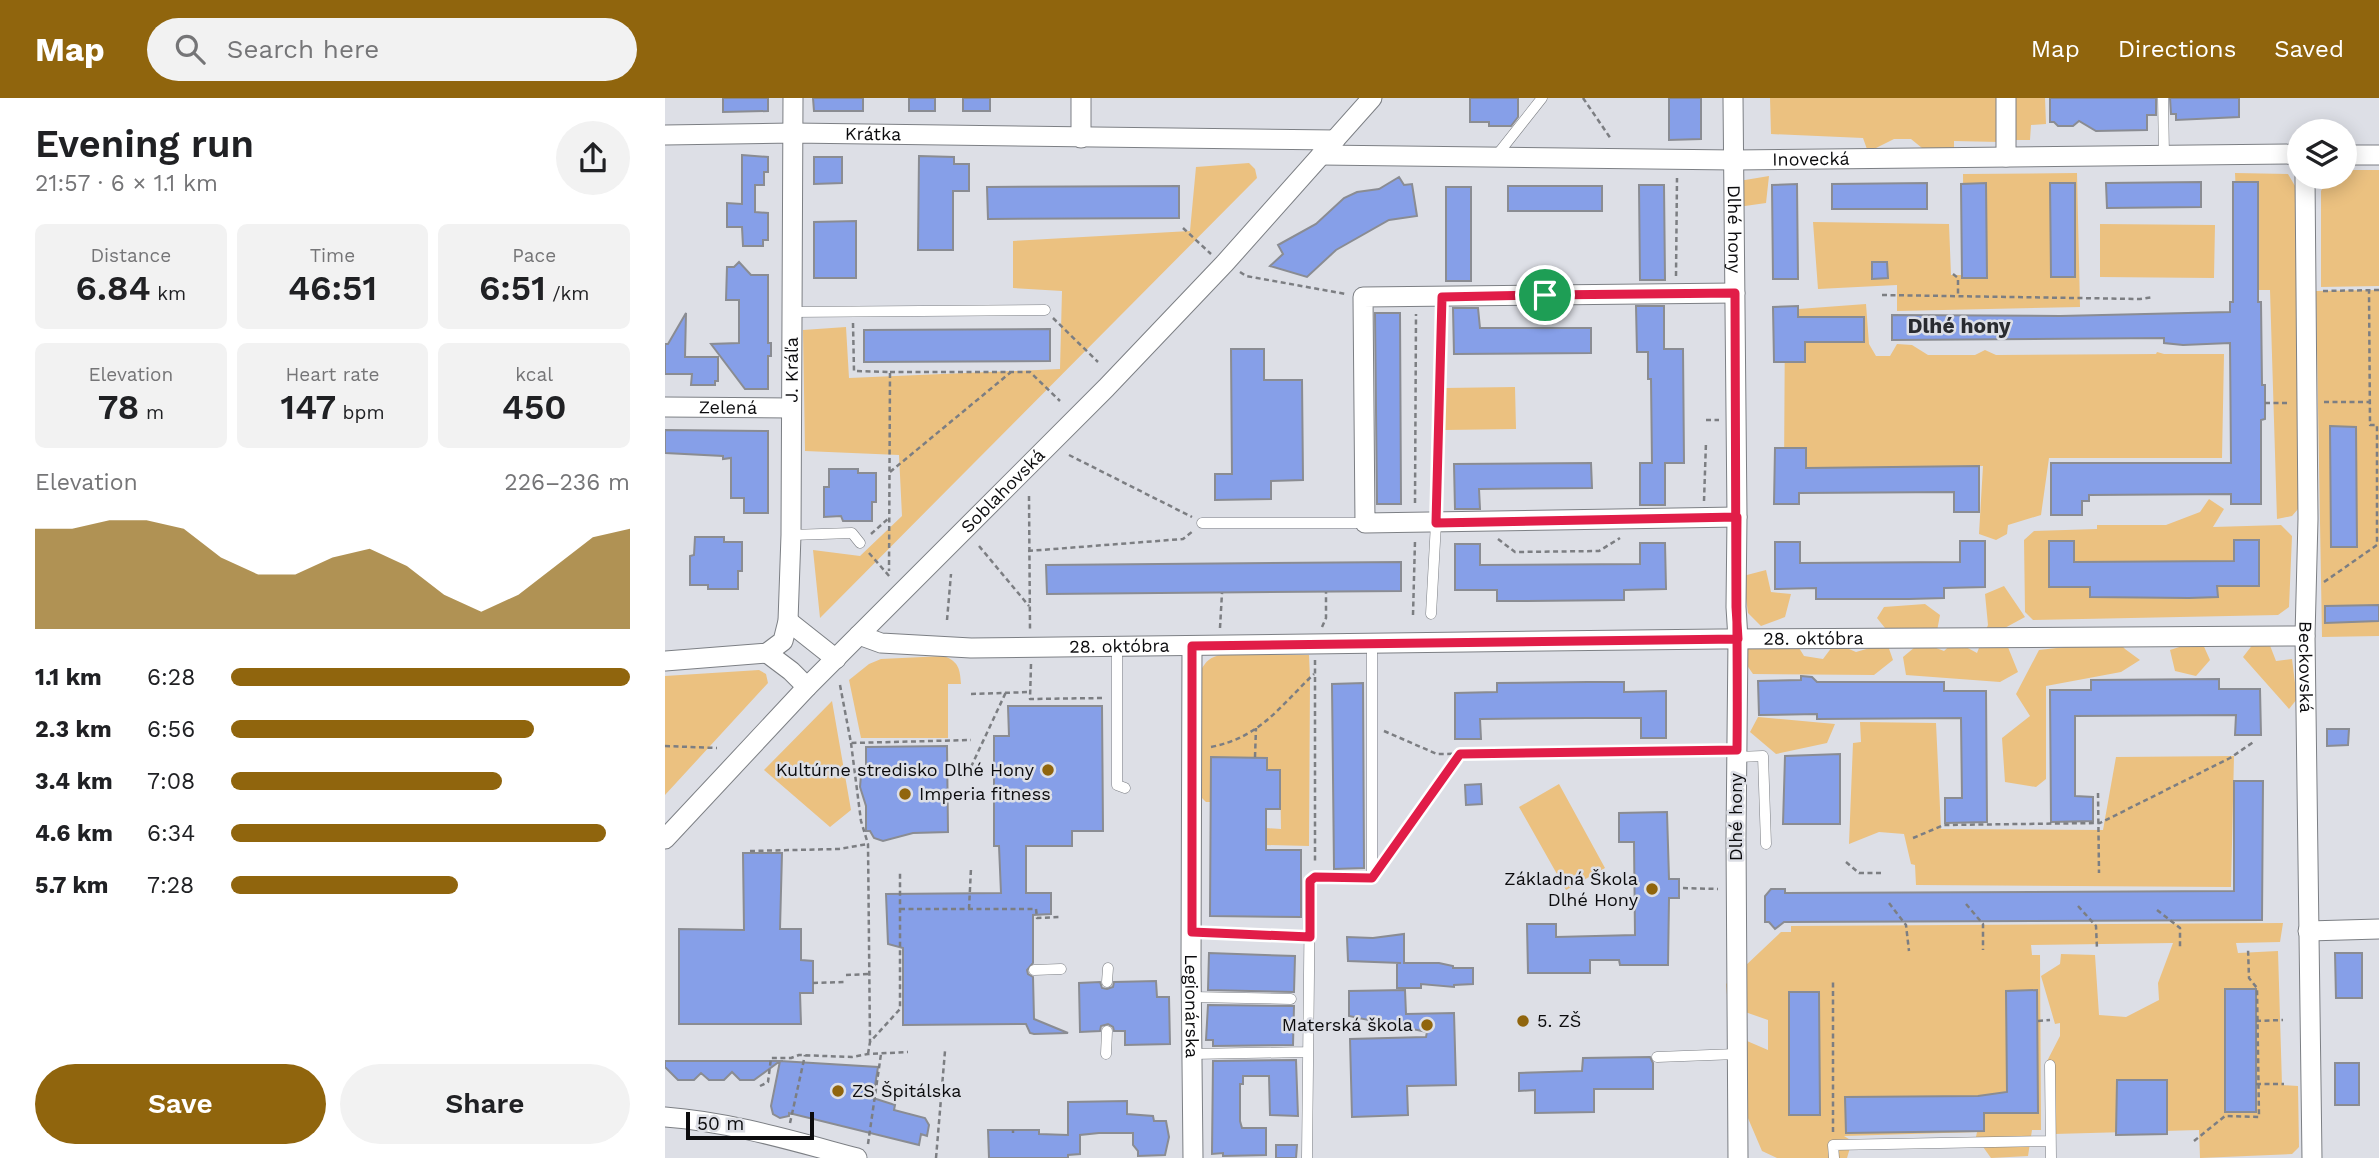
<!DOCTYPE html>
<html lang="en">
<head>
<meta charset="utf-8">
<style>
  body { margin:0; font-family:"Work Sans",sans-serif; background:#f2f2f2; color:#202124; height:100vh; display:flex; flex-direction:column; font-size:26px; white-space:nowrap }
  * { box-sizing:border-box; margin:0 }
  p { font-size:23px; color:#757577 }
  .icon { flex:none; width:38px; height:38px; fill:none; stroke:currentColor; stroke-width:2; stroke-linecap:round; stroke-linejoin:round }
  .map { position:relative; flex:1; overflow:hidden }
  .details { display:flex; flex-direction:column; background:#fff; width:665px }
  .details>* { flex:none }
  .controls { position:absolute; left:1622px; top:21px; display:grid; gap:14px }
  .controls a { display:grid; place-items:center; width:70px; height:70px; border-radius:50%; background:#fff; box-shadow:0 4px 18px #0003; font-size:35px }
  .scale { position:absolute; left:21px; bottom:18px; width:128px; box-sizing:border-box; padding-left:7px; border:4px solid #0c0c0e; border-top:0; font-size:19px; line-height:24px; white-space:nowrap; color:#0c0c0e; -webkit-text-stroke:5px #dddfe6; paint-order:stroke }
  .pin { position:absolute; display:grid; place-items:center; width:60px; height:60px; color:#fff; margin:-30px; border:4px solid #fff; border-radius:50%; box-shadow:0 2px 7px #0007 }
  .round { display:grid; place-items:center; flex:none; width:74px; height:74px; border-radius:37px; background:#f2f2f2 }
  .headline { display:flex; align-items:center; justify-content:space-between; height:119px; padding:0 35px }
  h1 { font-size:38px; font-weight:600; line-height:52px }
  .stats { display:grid; grid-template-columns:repeat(3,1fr); gap:10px; height:119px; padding:7px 35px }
  .stats div { display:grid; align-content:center; border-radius:10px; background:#f2f2f2; text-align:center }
  .stats b { font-size:35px; font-weight:600 }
  .stats small { font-size:19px; font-weight:400 }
  .stats p { font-size:19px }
  .chart { height:196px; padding:14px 35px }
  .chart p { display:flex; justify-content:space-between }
  .chart svg { width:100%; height:126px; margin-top:7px; fill:#90650d; opacity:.7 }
  .cta { display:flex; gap:14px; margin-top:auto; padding:14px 35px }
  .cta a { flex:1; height:80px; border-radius:42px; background:#90650d; color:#fff; font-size:28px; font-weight:600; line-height:80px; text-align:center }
  .cta a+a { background:#f2f2f2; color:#202124 }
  ul { padding:0 35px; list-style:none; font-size:23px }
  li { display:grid; grid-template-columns:112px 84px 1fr; align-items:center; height:52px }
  li i { height:18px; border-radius:9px; background:#90650d }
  header { display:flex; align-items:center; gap:42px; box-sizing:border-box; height:98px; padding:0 35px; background:#90650d; color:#fff }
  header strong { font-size:33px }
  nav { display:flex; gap:38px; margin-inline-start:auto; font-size:24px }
  .search { width:490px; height:63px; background:#f2f2f2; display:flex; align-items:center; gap:18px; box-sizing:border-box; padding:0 24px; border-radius:38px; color:#757577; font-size:26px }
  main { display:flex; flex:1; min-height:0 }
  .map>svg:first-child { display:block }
  .green { fill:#ebc180 }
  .building { fill:#869fe8; stroke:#8a8c92; stroke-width:2 }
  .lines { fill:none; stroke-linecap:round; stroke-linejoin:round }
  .lane-casing { stroke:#7c7f84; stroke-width:11 }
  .street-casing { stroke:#7c7f84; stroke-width:21 }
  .path { stroke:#7c7e82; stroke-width:2.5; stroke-dasharray:5 3.5; stroke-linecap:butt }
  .lane { stroke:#fff; stroke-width:10 }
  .street { stroke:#fff; stroke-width:19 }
  .route-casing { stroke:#fff; stroke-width:14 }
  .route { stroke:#e11d48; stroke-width:9 }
  .poi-dot { fill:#90650d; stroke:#dddfe6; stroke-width:2.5 }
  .labels { text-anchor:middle; stroke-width:5; stroke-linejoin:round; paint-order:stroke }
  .street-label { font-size:18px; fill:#0c0c0e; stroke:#dddfe6 }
  .poi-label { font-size:18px; fill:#0c0c0e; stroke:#dddfe6; text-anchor:end }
  .quarter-label { font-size:21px; font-weight:bold; fill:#292b30; stroke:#dddfe6 }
</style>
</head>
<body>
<header>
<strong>Map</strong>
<div class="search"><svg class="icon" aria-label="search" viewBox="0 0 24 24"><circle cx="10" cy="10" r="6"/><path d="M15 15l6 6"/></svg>Search here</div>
<nav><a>Map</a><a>Directions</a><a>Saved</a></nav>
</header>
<main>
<section class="details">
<div class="headline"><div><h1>Evening run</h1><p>21:57 · 6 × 1.1 km</p></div><a class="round"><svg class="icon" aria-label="share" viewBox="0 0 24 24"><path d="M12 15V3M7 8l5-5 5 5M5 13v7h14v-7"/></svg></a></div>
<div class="stats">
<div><p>Distance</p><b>6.84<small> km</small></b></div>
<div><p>Time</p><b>46:51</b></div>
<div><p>Pace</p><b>6:51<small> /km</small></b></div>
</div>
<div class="stats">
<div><p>Elevation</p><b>78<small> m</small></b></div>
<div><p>Heart rate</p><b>147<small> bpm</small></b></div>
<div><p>kcal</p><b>450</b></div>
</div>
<div class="chart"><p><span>Elevation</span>226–236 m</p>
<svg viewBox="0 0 160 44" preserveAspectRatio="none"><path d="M0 44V9L10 9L20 6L30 6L40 9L50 19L60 25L70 25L80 19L90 16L100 22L110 32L120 38L130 32L140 22L150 12L160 9V44z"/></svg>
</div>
<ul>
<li><b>1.1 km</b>6:28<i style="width:100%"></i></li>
<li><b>2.3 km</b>6:56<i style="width:76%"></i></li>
<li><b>3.4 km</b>7:08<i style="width:68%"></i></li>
<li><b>4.6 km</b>6:34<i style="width:94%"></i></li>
<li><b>5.7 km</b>7:28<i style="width:57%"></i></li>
</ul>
<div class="cta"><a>Save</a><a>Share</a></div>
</section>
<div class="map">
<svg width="1714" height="1060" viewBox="0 0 1714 1060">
  <rect width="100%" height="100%" fill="#dddfe6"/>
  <!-- green -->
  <path class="green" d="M1105,0H1334V44L1289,43V51L1257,50L1246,41H1229L1203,54L1198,40L1106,36Z
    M1350,0H1380L1381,26L1366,27L1365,42H1350Z
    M584,65L590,71L592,80L155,520L148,452L195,458L237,418L234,357L140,353L138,232L181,229L184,280L395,271L397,193L348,190V143L525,133L531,69Z
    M1680,72H1714V188L1656,189V93L1663,79H1680Z
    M1412,75L1415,209L1232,213V187L1153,191L1148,124L1284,126L1286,177H1299L1298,76Z
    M1570,75L1623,76L1633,93V411L1627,418L1612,421L1605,192H1575Z
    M1104,78L1101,105L1073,109L1074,83Z
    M1435,126L1550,127L1549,180L1435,179Z
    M1714,192V538L1657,539L1651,193Z
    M1201,206L1204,246L1211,258H1225L1232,246L1247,247L1263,257H1310L1320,252L1331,257L1491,256L1492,254L1499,256H1559L1557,360H1384L1376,417L1343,427L1342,436L1331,442L1314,436L1318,368L1119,375L1120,212Z
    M850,289L851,331L780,332L779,290Z
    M1544,401L1559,411L1548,429L1616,427L1627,438L1624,509L1613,517L1368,522L1360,514L1359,442L1369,433L1432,431V427H1501L1535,414Z
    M1101,472L1106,494L1126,496L1120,519L1096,528L1083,515L1078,478Z
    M1339,488L1360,519L1336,532L1353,574L1335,584L1241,577L1238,559L1256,544L1279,553L1290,543L1312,555L1323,527L1320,496Z
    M1260,506L1275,517L1272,533L1220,530L1212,520L1219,509Z
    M1442,532L1460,551L1475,562L1456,574L1381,588V681L1371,689L1340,684L1337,640L1365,618L1351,596L1374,552L1418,547Z
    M1599,532L1611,563L1627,561L1632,601L1624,611L1578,559Z
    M1536,542L1545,562L1531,578L1510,573L1505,552Z
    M1084,545H1131L1139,558L1158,561L1170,545L1191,554L1222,545L1228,562L1209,577L1088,576L1079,563Z
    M556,557H644L645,580L644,748L600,747L601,730L616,731L615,672H602L601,660L546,659V704H541L535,698L536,572C541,563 545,559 556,557Z
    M279,558C294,564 295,571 296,586H283V640H196L184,582L204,566L216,561Z
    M94,572L101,576L103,585L0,697V578Z
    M167,603L186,712L165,729L99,672Z
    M1093,619L1170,626L1162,645L1111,656L1085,634Z
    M1195,624L1271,625L1276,731L1438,732L1451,659L1569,658L1566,789L1251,787L1250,767L1246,766L1239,736L1214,734L1184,746L1188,645L1196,644Z
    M894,686L940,770L901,792L854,709Z
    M1618,825L1615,844L1571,845L1573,855L1613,853L1617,987L1633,988L1634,1049L1627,1056L1535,1060L1534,1032L1389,1036L1380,967L1395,938V925L1390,926L1376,878L1395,866L1396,856L1430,857L1434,917L1461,919L1494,902L1493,885L1508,845L1366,847L1367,857H1375L1376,1032H1367L1363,1058L1326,1060L1311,1039L1312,1034L1179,1038L1187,1043L1182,1060H1112L1097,1053L1065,978L1082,943L1103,952V922L1063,908L1061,886L1116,834H1126V828Z"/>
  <!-- building -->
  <path class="building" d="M58,0H103V13L58,14Z
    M148,0H198V13H149Z
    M244,0H270V13H244Z
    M298,0H325V13H298Z
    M805,0H853V19L846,28H824V24H805Z
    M1004,0H1036V41L1004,42Z
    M1385,0H1491V17H1482V32L1431,33L1414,23L1408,28H1393L1389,24H1385Z
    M1505,0H1574V19L1511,22V16H1506Z
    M77,57L103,59V74H99V87H90V114L103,115V142H98V148H78L77,129H62V105L77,106Z
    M254,58L289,59V66H304V93H288V152H253Z
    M149,59H177V85L149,86Z
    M734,79L739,87L747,86L752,118L724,122L671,152L642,179L605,168L618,156L613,147L651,126L679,100L692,94L714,91Z
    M1536,84V109L1442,110L1441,85Z
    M1568,84H1593V204H1596L1597,287H1600V321L1596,322V406H1566V396L1424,397V403H1417V417H1386V365H1566L1565,245L1518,247L1499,245V240L1227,242V217L1395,218L1565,214V204H1568Z
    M1262,85V111H1167V86Z
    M1321,85L1322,180H1297L1296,86Z
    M1385,85H1410V179H1386Z
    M1132,86L1133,181H1108L1107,87Z
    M974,87H999L1000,182H975Z
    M514,88V120L323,121L322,89Z
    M843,88H937V113H843Z
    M781,89H806V183H781Z
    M191,123V180H149V124Z
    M74,164L86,177H103V245H106V258H103V291H80L46,246L74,245V202H61L62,169H69Z
    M1207,164H1222L1223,180L1207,181Z
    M971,208H999V251H1018L1019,365H1000V407H975V365H987L986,281H983V254H972Z
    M1133,208V219H1199V244H1140V264H1109L1108,209Z
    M788,210H813L815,230H926V255L789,256Z
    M21,215L20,259H53V283H50V287H26L27,276H0V246H3Z
    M710,215H735L736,406H712Z
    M385,231V263L199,264V232Z
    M566,251H599V282H637L638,382L606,383V401L550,402V376H567Z
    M1665,328L1691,329L1692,449H1666Z
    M0,332L103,333V415H79V400H66V360L58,361V358L0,355Z
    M1110,350H1141V370L1314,368V414H1289V394L1134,395V406H1109Z
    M926,365L927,390L814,391L815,411H790L789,366Z
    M164,371H193V375H211V404H207V423H178L176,418L159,419V389H164Z
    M30,439H59V444H77V473H73V491H43V487H25V458L29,457Z
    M1569,442H1594V488H1552L1553,499L1524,500L1425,499V489H1384V443H1409V464L1569,463Z
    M1295,443H1320V489L1279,490V500L1244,501H1151V490L1110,491V444H1135V465L1295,464Z
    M975,445H1000L1001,491L959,492V502L862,503H832V492H790V446H815V467L975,466Z
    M736,464V493L382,496L381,467Z
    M1714,507V523L1660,525V508Z
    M1136,578L1147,579L1152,584H1279V593H1321L1322,724L1280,725V700H1297L1296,620L1152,621V616L1094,617L1093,583L1136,582Z
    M1554,581V591H1595L1596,637H1570L1571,617L1410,618V698L1428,699V723L1386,724L1385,592H1426V582Z
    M923,584H959V594L1001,593V640H976V620H923L815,621L816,641H790V595L832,594V585Z
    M698,585L699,770L669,771L667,586Z
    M343,608H437L438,733H407V748H361V795H386V816L368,817V865L362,872L363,876L368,879L369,921L403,935L369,936L365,935L361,926L238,927V850L223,846L221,796L336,795L334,748H329V638H344Z
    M1662,631H1684L1683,647L1662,648Z
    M282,648L283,734L248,735L218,743L209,740L205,733H201V708L195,689L196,677L201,673V649Z
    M1175,656V726H1118L1120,658Z
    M546,659L602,660V672H615V711H601V752H636V819L545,818Z
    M1569,683H1598L1597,822L1119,824L1110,831L1104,824H1100V798L1106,791H1120V795L1569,793Z
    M816,686L817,706L801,707L800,687Z
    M1002,714L1004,781H1014V800H1004L1003,867H955L954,862H925V875H863L862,826H891V839L970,837L969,744H954V715Z
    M78,755H117L115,831H136V862L148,863V895H135L136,926H14V831L79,832Z
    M739,836V865H774L788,868V870H808V886L789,887V889L756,886V890H732V865H736L683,863L682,839L708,840Z
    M544,855L630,858L629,894L543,892Z
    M1670,855H1697V900H1671Z
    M491,883L492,899H504L505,946L460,947V933H449L448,929L443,926L436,928L435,933L415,934L414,885L435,884L437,890L442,891L448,889L449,884Z
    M1560,891H1591V1014H1560Z
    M740,892L741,916L789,915L791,987L742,988L743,1017L687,1019L685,941L761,939L762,934L684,918V893Z
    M1372,892L1373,1015H1319V1033L1181,1035L1180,999L1313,998L1342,994L1341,893Z
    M1124,894H1154L1155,1017H1124Z
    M543,907L629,908L628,947L548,948V942H541Z
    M985,959L988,965V991H929V1014L870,1015V992L854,993V975L917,973L918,960Z
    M631,962L633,1018L605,1017L604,978H578V986H575V1023L577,1030H601V1057L558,1058V1055L547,1056L548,963Z
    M0,963H115L89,982H75L67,974L59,982H44L36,975L29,982H13L0,969Z
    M115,963L213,969L208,1000L230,1007L229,1012L260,1020L264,1027L262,1038L256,1036L254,1047L124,1015V1018L115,1020L108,1016L106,1008Z
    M1670,965H1694V1007H1670Z
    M1452,982H1502V1036L1451,1037Z
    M462,1003V1016L488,1018L489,1023H501L504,1039L500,1057L473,1058V1053L468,1047V1035H434L415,1037V1056L403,1057V1060H324L323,1032H374V1036L403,1037V1004Z
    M611,1047H632L631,1060H611Z"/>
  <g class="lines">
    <defs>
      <path id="lane" d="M1498,0L1499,57
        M832,57L877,0
        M126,214L380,212
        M537,425H700
        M126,437L187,435L195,445
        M766,516L771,425
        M452,549V687L460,690
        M1072,659L1098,658L1101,746
        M527,834L645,839
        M369,872L396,871
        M442,884L443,870
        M527,899L626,901
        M441,956L442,933
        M527,956L643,954
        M992,959L1072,956
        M1385,967L1386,1060
        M642,1060L645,783L650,779L707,780V546
        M1169,1060L1168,1047L1385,1043"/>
      <g id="street">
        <path id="s1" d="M1068,0L1072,419L1071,509L1073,541L1071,741L1073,1060"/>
        <path id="s2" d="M0,37L128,35L670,42"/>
        <path d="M416,40V0"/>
        <path id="s3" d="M656,57L1069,62L1634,56"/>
        <path d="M1680,57H1714"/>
        <path d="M1341,59V0"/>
        <path id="s4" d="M1640,79L1643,421L1640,538L1647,1060"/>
        <path d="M1070,195L698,199L700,425L1072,419"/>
        <path id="s5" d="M0,309L125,310"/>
        <path d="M123,523L171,561"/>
        <path id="s6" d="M194,537L216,545L306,550L1055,541L1640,538"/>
        <path id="s7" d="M527,548L526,867L528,1060"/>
        <path d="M102,555L126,573L142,589"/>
        <path id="s8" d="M0,563L102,555L118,543L123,523L126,437L128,0"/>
        <path id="s9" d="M0,741L142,589L441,290L560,165L707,0"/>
        <path d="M1643,833L1714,831"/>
        <path d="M0,1019C66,1024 128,1043 192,1060"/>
      </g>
    </defs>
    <!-- lane casing -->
    <use href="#lane" class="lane-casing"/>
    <!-- street casing -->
    <use href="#street" class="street-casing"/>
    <!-- path -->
    <path class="path" d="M918,0L946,41
      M518,130L546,156
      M575,174L581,178L681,196
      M1288,176L1293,180V198
      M1011,178L1012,80
      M1658,193L1714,192
      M1217,197L1475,201L1488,199
      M388,220L433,264
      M188,225L189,273L225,274L224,473
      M225,274H365L395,303
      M1659,304H1705
      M1600,305H1624
      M1041,322H1054
      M404,357L527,419
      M225,374L346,274
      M364,398L365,531
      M1039,403L1041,344
      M771,404L776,215
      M750,405L751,216
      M206,436L225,419
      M833,441L850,454L934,453L955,440
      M314,448L364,508
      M363,453L518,441L528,433
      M204,455L225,479
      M1659,484L1712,447V327H1705L1704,192
      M748,517L750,443
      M282,522L286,476
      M657,529L661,520V494
      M555,530L557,495
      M650,562V766
      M366,566L365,601L439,600
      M175,587L186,645L306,642
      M306,596L365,594
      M719,633L772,656L1054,653
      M186,645L196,723L203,746L205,944
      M0,648L52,650
      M546,649C596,639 615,608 649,576
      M590,659L591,630
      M306,669L341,594
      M1433,695L1434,775
      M1248,740L1279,727L1435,725L1565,660L1590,643
      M85,753L174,751L203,746
      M720,762L795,656
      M1181,764L1194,775H1217
      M1018,790L1053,791
      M1224,805L1241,827L1244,853
      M1301,806L1318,826V852
      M1413,808L1431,828L1432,851
      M235,811H371L372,820L396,819
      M304,811L306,770
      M1492,812L1515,830V850
      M181,877L205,876
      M148,885L181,884
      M1373,923L1385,922
      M1591,923L1618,922
      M203,956L205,944L235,911V773
      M1591,986H1619
      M95,988L103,984L106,960H126L134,957L187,959L203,956L243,954
      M125,1025L140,957
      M348,1032V1035
      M1168,1034V884
      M1529,1043L1560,1018L1594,1019L1592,890L1584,880L1583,850
      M203,1046L216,956
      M271,1060L280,953"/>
    <!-- lane -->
    <use href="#lane" class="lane"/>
    <!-- street -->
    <use href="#street" class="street"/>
  </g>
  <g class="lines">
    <defs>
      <path id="route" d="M880,197L1070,195L1071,509L1073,541L527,548V834L645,839V783L650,779L707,780L795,656L1072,652C1073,575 1071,497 1072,419L771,425L777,199L880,197"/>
    </defs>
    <!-- route casing -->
    <use href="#route" class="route-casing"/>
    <!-- route -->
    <use href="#route" class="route"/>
  </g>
  <!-- markers -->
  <g class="poi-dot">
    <circle cx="383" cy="672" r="7"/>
    <circle cx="240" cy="696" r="7"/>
    <circle cx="987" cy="791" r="7"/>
    <circle cx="858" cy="923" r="7"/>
    <circle cx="762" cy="927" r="7"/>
    <circle cx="173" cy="993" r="7"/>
  </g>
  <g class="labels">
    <!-- street labels -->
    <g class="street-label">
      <text dy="6" stroke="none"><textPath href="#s2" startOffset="208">Krátka</textPath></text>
      <text dy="6" stroke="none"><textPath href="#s3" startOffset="490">Inovecká</textPath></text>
      <text dy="6" stroke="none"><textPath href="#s1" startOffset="131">Dlhé hony</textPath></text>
      <text dy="6" stroke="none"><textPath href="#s8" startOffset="394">J. Kráľa</textPath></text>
      <text dy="6" stroke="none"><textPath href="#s5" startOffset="63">Zelená</textPath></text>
      <text dy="6" stroke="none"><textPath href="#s9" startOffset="485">Soblahovská</textPath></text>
      <text dy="6" stroke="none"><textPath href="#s6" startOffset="956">28. októbra</textPath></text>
      <text dy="6" stroke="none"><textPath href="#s6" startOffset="262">28. októbra</textPath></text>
      <text dy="6" stroke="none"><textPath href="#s4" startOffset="490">Beckovská</textPath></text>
      <text transform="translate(1071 719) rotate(-90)" y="6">Dlhé hony</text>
      <text dy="6" stroke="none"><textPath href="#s7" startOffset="360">Legionárska</textPath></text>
    </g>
    <!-- poi labels -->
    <g class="poi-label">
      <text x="369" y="678">Kultúrne stredisko Dlhé Hony</text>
      <text x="254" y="702" text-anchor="start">Imperia fitness</text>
      <text x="973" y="787">Základná Škola<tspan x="973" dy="21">Dlhé Hony</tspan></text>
      <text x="872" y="929" text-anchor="start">5. ZŠ</text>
      <text x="748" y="933">Materská škola</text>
      <text x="187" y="999" text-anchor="start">ZS Špitálska</text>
    </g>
    <!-- quarter labels -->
    <g class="quarter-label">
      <text x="1294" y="235">Dlhé hony</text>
    </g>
  </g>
</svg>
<div class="controls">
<a><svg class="icon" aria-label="layers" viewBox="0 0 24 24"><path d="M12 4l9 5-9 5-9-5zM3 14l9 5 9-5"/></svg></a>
</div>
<div class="scale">50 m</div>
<div class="pin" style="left:880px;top:197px;background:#1e9e55"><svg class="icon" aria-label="arrive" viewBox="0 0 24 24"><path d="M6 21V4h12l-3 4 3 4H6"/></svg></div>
</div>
</main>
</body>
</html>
